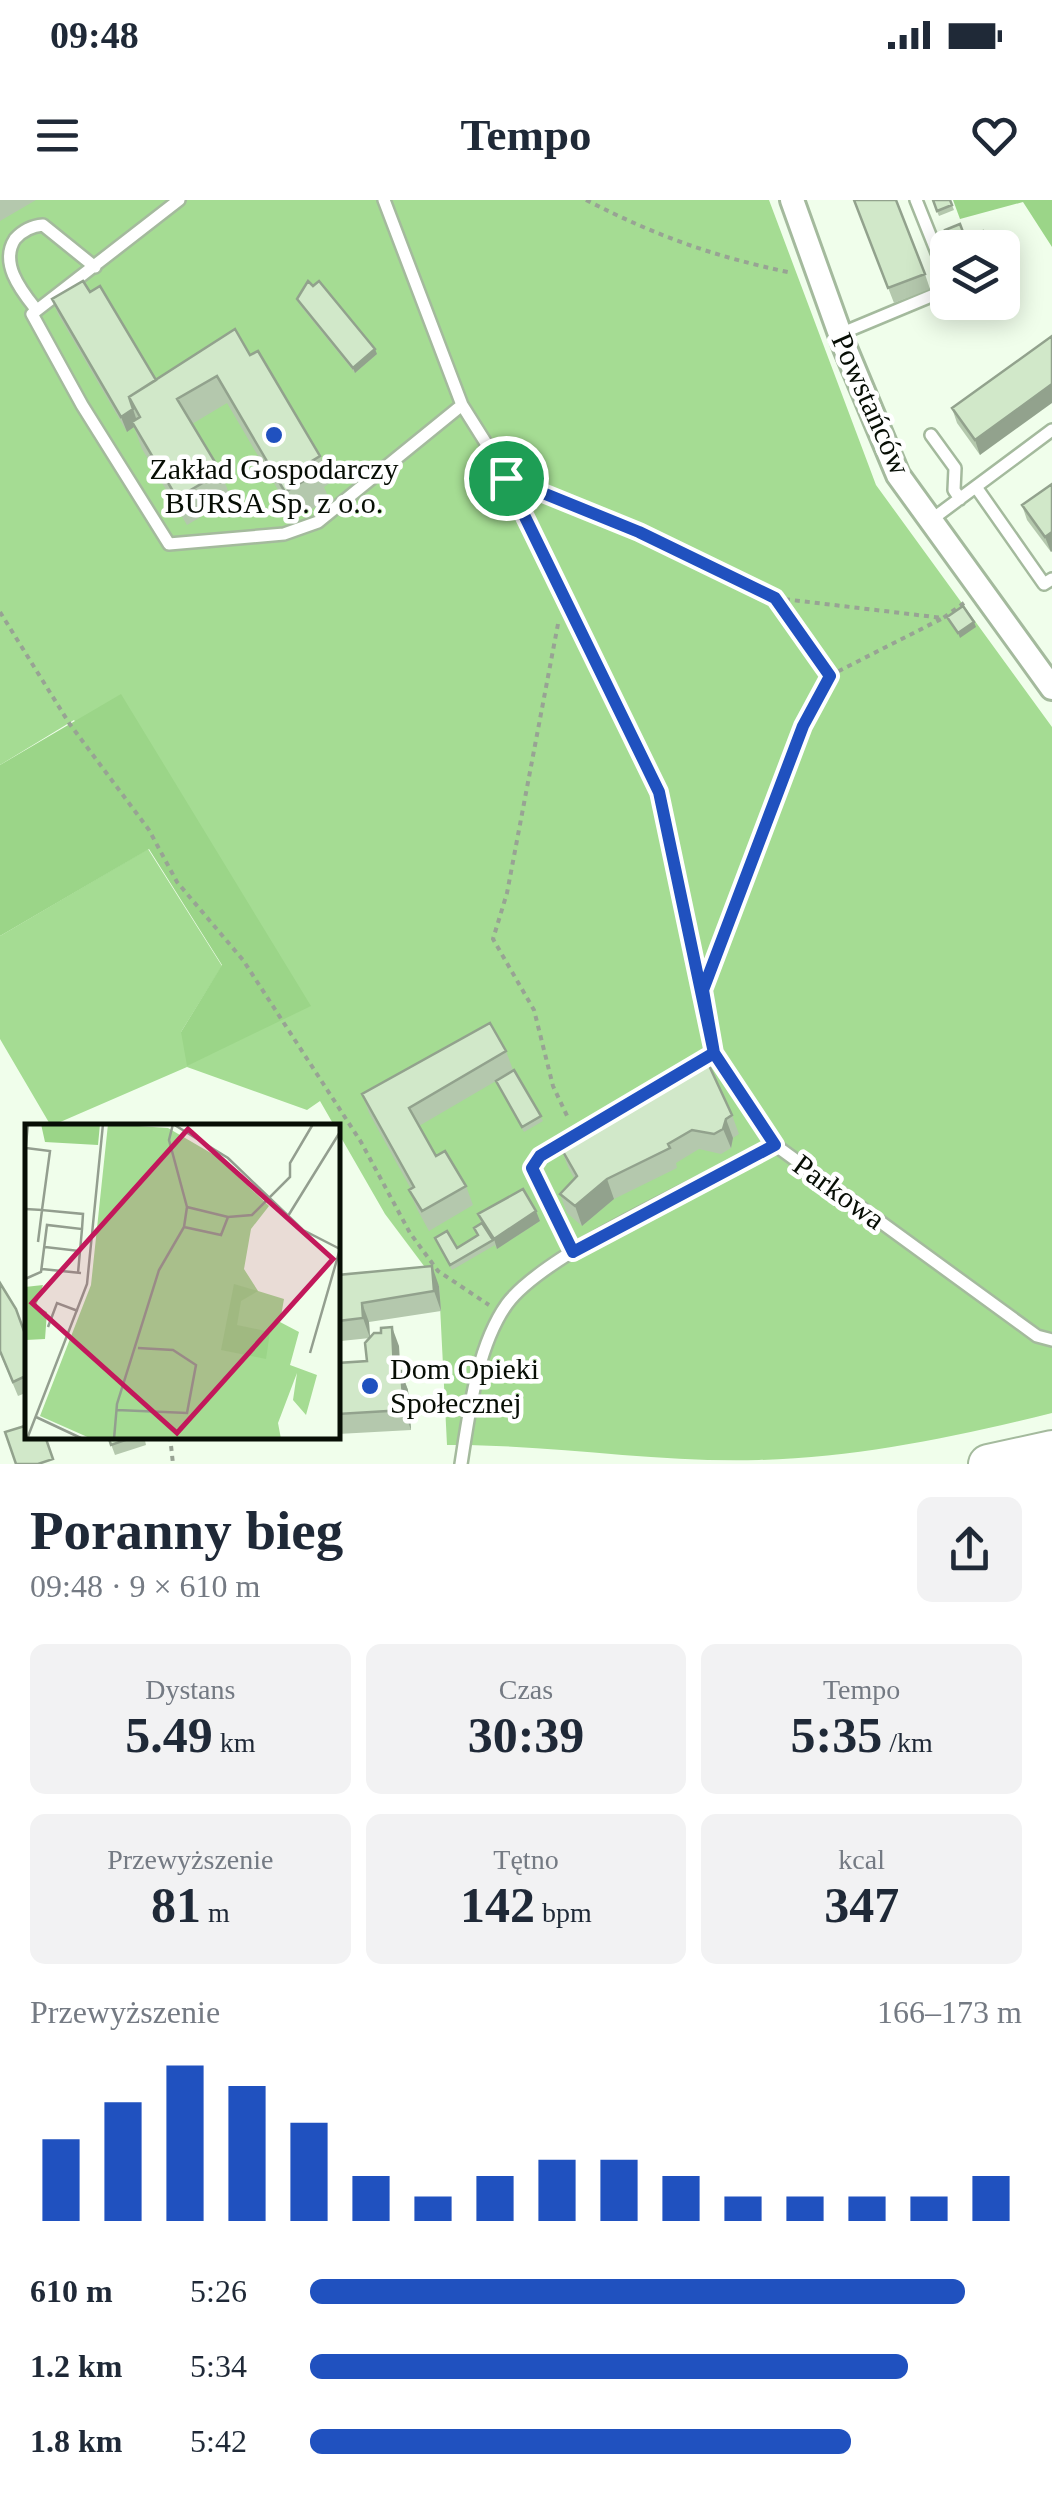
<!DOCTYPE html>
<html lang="pl">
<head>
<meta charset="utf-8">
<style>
  body { margin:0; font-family:Georgia,serif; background:#f2f2f3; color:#1f2937; height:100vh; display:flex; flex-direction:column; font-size:38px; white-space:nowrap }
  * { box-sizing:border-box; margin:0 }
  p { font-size:32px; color:#747a83 }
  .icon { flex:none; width:55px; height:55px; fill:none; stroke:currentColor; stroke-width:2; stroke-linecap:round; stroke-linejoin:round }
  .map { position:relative; height:1264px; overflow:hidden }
  .drawer { display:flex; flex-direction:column; background:#fff; flex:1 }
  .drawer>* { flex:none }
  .controls { position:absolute; left:930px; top:30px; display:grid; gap:20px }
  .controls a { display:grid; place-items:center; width:90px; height:90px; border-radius:15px; background:#fff; box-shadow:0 5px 25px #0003; font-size:50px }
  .pin { position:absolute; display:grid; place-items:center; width:85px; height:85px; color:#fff; margin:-42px; border:5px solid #fff; border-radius:50%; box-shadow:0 2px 10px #0007 }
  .round { display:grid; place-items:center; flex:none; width:105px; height:105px; border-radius:15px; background:#f2f2f3 }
  .headline { display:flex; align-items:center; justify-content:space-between; height:170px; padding:0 30px }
  h1 { font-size:55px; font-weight:800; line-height:75px }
  .stats { display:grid; grid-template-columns:repeat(3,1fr); gap:15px; height:170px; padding:10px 30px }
  .stats div { display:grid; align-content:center; border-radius:15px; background:#f2f2f3; text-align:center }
  .stats b { font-size:50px; font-weight:800 }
  .stats small { font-size:28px; font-weight:400 }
  .stats p { font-size:28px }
  .chart { height:280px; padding:20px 30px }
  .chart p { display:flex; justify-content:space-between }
  .chart svg { width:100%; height:180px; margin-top:10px; stroke:#2051bf; stroke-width:6 }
  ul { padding:0 30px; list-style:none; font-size:32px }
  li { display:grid; grid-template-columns:160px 120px 1fr; align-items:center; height:75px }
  li i { height:25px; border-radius:12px; background:#2051bf }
  .status { display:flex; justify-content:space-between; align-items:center; height:70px; padding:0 50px; background:#fff; direction:ltr }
  .status svg { height:28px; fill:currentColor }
  header { display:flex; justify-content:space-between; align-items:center; height:130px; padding:0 30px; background:#fff; font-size:45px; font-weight:800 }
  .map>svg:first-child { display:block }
  .green { fill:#a5dc93 }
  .forest { fill:#9bd588 }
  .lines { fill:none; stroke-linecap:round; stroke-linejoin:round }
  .lane-casing { stroke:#a4ba9d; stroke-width:16 }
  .street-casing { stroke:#a4ba9d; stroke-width:28 }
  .primary-casing { stroke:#a4ba9d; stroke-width:42 }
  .path { stroke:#98a394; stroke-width:4; stroke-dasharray:5 5; stroke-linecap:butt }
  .lane { stroke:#fff; stroke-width:11 }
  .street { stroke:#fff; stroke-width:22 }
  .primary { stroke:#fff; stroke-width:38 }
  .wall { fill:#b4c8ad }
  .shaded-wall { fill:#92a28d }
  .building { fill:#d1e8c9; stroke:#92a28d; stroke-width:2.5 }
  .route-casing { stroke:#fff; stroke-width:20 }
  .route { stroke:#2051bf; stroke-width:12 }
  .poi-dot { fill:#2051bf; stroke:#fff; stroke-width:4 }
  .labels { text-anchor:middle; stroke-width:9; stroke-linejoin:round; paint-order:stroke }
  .street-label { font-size:30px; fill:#070e05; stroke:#fff }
  .poi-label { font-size:30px; fill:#070e05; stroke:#fff }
  .inset-road { fill:none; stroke:#939e8f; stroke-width:2.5 }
  .view { fill:#c2185b; fill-opacity:0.15; stroke:#c2185b; stroke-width:5 }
  .inset-edge { fill:none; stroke:#070e05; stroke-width:5 }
</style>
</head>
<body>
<div class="status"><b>09:48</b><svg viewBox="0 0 49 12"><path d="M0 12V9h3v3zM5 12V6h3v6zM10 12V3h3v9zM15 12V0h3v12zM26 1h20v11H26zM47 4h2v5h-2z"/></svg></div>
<header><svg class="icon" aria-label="menu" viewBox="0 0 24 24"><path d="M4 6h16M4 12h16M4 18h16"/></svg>Tempo<svg class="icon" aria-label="heart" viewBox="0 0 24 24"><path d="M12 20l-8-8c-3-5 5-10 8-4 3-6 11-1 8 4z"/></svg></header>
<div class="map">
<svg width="1052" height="1264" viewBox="0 0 1052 1264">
  <rect width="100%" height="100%" fill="#f0feeb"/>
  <!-- green -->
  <path class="green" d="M0,0H769L876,285L1052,527V1213C954,1237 861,1257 759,1260C656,1263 551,1244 447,1245L439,1086L385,1014L320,901L307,910L187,867L51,926L0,839V736L148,649L222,766L181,832L310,806L74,520L0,565Z"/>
  <!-- forest -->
  <path class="forest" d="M953,0H1052V47L1023,2L960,19Z
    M121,494L311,806L187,866L181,832L222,765L149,649L0,736V565Z"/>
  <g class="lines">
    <defs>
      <path id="lane" d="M179,0L32,114L82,205L169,344L284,334L318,322L462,205
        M384,0L462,205L501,267L659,592L714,853L775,945L1037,1136L1052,1140
        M916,0L948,80
        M35,108C19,88 0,62 15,39C23,30 31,26 43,25L95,67
        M840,134L948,89
        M931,235L955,268L954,290L960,299
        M976,287L1044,384L1052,379
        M931,320L1052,230
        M573,1052L533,969L540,956L714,853
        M461,1264C469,1213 477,1146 507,1104C545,1052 713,978 775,945"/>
      <path id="street" d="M792,0L845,148L898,275L1052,488"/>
      <path id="primary" d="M988,1264L1052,1250"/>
    </defs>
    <!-- lane casing -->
    <use href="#lane" class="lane-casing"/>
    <!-- street casing -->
    <use href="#street" class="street-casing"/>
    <!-- primary casing -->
    <use href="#primary" class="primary-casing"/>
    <!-- path -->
    <path class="path" d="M586,0C659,37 712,56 792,73
      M530,287L639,332L775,398L829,476
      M775,398L943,418L964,403
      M0,412L69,523L149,630L177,682L243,760L361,942L410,1033L438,1071L489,1105
      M558,424L507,693L493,739L534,810L553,886L569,920
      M714,763L803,526L829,476L943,418
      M170,1236L173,1264"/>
    <!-- lane -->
    <use href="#lane" class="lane"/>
    <!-- street -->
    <use href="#street" class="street"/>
    <!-- primary -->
    <use href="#primary" class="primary"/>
  </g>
  <!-- wall -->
  <path class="wall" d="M0,0H36L0,21Z
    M854,0L925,74L930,89L894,103Z
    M932,0H950L954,10L939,16Z
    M313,86L377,154L355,173L299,104L297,99Z
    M90,92L156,180L250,155L320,256L330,283L324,287L329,299L295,319L227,203L192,224L221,272L231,299L187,325L142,249L134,227L127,232L58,114L52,99Z
    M1052,136L980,255L957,223L952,208Z
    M1052,284V351L1051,352L1027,320L1022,305Z
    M506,851L513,870L543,921L524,932L496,881L419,926L436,956L466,986L473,1005L429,1031L417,1009L409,990L411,989L369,913L362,894Z
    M643,902L732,915L739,934L733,938L731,948L721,954L699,949L676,963L677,968L614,999L582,1026L567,1013L560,994L574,978L568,967L561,948L620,915L618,910Z
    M536,1011L540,1021L497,1049L494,1044L495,1045L452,1070L435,1038L457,1048L477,1036L474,1028L481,1023L478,1014Z
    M338,1075L439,1086L441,1111L369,1122L370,1137L399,1146L400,1171L408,1190L411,1230L338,1234V1163L367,1161L370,1138L341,1141L338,1132Z
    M0,1083L28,1141V1192L18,1196L0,1153Z
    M108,1236H144L146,1245L115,1255Z"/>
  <!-- shaded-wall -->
  <path class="shaded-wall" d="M375,149L377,154L355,173L353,168Z
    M1052,184V203L980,255L975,240Z
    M133,209L138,224L132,222L134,227L127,232L121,217Z
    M1052,332V351L1051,352L1045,337Z
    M974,422L976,427L960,438L958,433Z
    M726,919L733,938L731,948L723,929Z
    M607,979L614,999L582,1026L575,1006Z
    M536,1011L540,1021L497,1049L494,1039Z
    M432,1066L439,1086L441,1111L434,1091Z
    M362,1103L369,1122L370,1138L363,1118Z
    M392,1127L399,1146L401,1191L394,1171Z
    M401,1171L408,1190L411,1230L404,1210Z"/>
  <!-- building -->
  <path class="building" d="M854,0H896L925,74L888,88Z
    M933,0H950L952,5L937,11Z
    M960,24L969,48H951L945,30Z
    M983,31L990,48H972L967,37Z
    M83,81L90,92L100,86L156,180L129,197L133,209L121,217L52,99Z
    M308,81L313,86L319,81L375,149L353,168L297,99Z
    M235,129L250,155L258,151L320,256L312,261L319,272L285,292L217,176L177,199L221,272L177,298L132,222L140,217L129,197Z
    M1052,136V184L975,240L952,208Z
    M1052,284V332L1045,337L1022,305Z
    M963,406L974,422L958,433L947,417Z
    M490,823L506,851L409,908L436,956L445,951L466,986L422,1011L409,990L414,987L362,894Z
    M706,859L732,915L726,919L723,929L714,934L692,930L668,944L670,948L607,979L575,1006L560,994L577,976L561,948L563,939L576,931L586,935L621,915L618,910L640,897L643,902L669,886L667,882L680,875L677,870Z
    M514,870L541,916L522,927L496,881Z
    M523,989L536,1011L494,1039L478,1014Z
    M482,1023L493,1040L450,1065L435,1038L447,1031L457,1048L478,1035L474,1028Z
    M432,1066L434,1091L362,1103L363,1118L338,1121V1075Z
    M0,1083L16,1109L28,1142V1175L13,1182L0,1151Z
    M392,1127L394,1171H401L404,1210L338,1214V1163L367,1161L365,1143L374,1133H381V1128Z
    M28,1225V1236H45L53,1259L38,1264H16L5,1232Z
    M108,1236H137L111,1245Z"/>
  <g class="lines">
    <defs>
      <path id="route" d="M506,278L659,592L714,853L540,956L532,968L573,1052L775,945L714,853L703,790L803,526L830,476L775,398L639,332L506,278"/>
    </defs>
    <!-- route casing -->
    <use href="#route" class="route-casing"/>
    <!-- route -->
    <use href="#route" class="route"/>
  </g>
  <!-- markers -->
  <g class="poi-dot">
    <circle cx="274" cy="235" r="10"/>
    <circle cx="370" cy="1186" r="10"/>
  </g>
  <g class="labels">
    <!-- street labels -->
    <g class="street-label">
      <text transform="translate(871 204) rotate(66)" y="10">Powstańców</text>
      <text transform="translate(839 992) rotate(36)" y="10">Parkowa</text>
    </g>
    <!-- poi labels -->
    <g class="poi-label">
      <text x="274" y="279">Zakład Gospodarczy<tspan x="274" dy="34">BURSA Sp. z o.o.</tspan></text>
      <text x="390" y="1179" text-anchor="start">Dom Opieki<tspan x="390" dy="34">Społecznej</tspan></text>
    </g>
  </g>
  <!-- overview -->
  <g transform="translate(25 924)">
    <rect width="315" height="315" fill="#f0feeb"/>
    <path d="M83,0L143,4L191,32L244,82L226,105L219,145L233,167L259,175L255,198L274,208L265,241L292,251L281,291L268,276L272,249L253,299L256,315H67L15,292L66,161Z" fill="#a5dc93"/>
    <path d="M16,0H75L73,21L20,18ZM209,160L233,167L216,177L212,201L245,208L241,235L196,226ZM18,161L11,182L22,188L20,215L1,216L0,163Z" fill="#9bd588"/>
    <path class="inset-road" d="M148,0L203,34L278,106L315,125M0,30L3,0M162,83L203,93L227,91L265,53V39L288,0M0,85L17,86L25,27L1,24M263,92L315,8M159,103L196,111L203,93M13,118L17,86L58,90L57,105M20,123L55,127L53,149M17,145L56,149M0,155L16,148L22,101L57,105L55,127M23,203L32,179L53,187M285,229L315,125M92,286L162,289L171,241L148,226L113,224M11,293L58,315M2,315L62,160L78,0M89,315L92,280L134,146L159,103L162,83L144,16L148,0"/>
    <path class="view" d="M163,5L308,135L152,309L7,179Z"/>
    <rect width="315" height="315" class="inset-edge"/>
  </g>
</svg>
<div class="controls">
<a><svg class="icon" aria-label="layers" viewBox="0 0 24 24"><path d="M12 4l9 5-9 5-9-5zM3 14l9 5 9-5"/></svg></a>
</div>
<div class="pin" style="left:506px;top:278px;background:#1e9e55"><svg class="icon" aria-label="arrive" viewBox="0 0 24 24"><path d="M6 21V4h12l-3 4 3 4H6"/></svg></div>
</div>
<section class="drawer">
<div class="headline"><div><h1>Poranny bieg</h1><p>09:48 · 9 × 610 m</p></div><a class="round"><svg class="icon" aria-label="share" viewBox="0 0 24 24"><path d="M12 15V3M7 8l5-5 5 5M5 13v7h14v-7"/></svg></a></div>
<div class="stats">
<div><p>Dystans</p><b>5.49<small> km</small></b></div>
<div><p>Czas</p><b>30:39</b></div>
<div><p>Tempo</p><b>5:35<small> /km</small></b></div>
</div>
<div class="stats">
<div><p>Przewyższenie</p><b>81<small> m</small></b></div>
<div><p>Tętno</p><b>142<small> bpm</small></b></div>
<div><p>kcal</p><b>347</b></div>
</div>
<div class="chart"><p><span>Przewyższenie</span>166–173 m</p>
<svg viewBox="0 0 160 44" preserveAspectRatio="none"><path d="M5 44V24M15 44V15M25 44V6M35 44V11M45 44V20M55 44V33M65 44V38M75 44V33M85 44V29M95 44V29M105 44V33M115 44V38M125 44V38M135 44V38M145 44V38M155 44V33"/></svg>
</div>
<ul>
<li><b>610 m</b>5:26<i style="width:92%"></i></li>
<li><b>1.2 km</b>5:34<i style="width:84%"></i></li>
<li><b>1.8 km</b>5:42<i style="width:76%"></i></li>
</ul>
</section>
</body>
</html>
